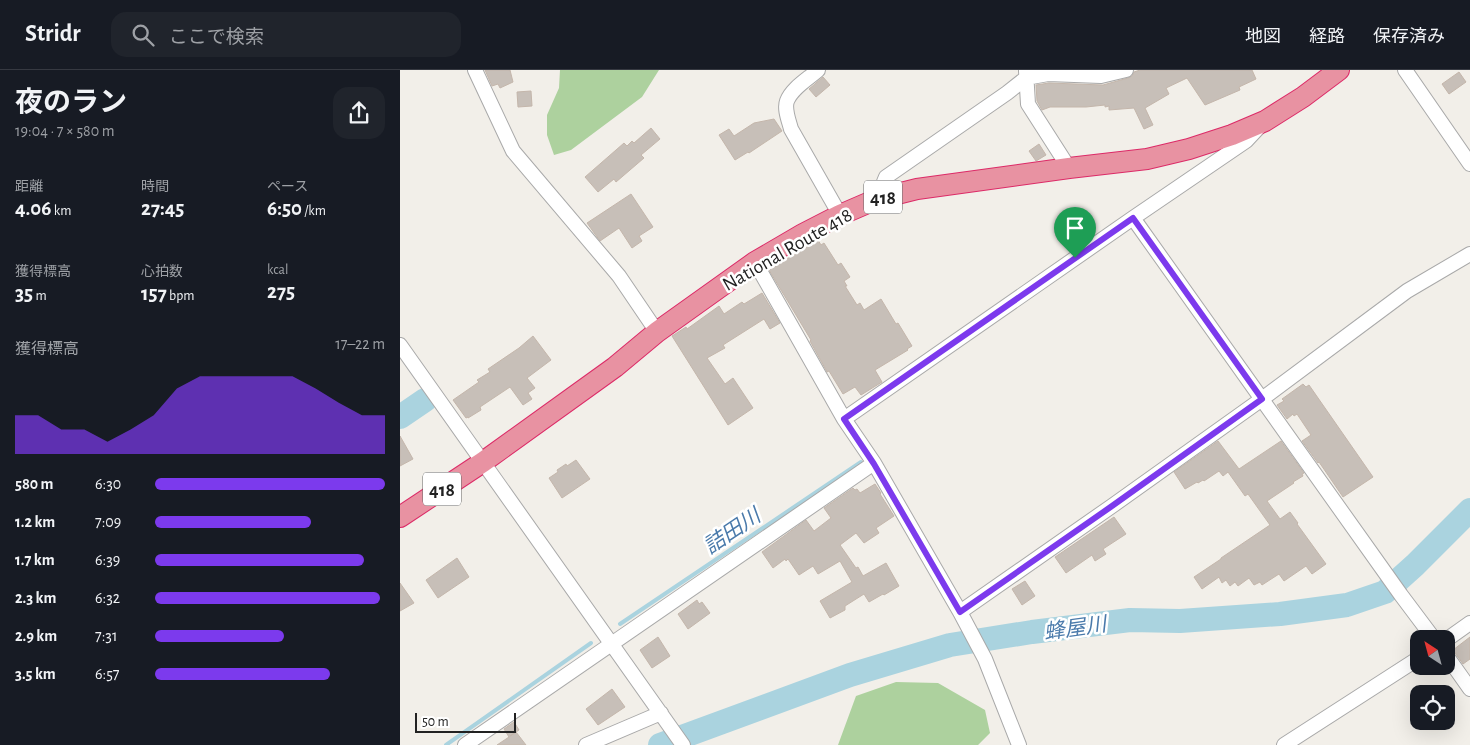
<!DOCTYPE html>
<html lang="ja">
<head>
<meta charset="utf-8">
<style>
  body { margin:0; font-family:"Alegreya Sans","Noto Sans JP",sans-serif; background:#20242c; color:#f1f3f6; height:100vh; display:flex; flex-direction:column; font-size:19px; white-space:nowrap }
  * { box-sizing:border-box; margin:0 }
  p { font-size:16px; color:#9ea1a6 }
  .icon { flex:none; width:28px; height:28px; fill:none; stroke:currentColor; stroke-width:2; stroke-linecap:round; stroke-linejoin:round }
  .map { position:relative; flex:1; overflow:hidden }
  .side { display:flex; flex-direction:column; background:#171b24; width:400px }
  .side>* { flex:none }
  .needle { width:32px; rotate:324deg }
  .fabs { position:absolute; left:1010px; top:560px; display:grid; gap:10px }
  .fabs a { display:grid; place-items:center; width:45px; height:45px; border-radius:10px; background:#171b24; box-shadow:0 5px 20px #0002; font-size:25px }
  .scale { position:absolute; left:15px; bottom:12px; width:101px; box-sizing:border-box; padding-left:5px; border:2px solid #222; border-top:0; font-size:14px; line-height:18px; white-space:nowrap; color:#222; -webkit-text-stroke:4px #fff; paint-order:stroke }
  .pin { position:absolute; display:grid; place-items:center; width:42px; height:42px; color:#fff; margin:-51px -21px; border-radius:50% 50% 50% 0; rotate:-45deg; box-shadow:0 0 5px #0007 }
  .pin .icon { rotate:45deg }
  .round { display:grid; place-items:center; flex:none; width:52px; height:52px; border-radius:15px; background:#20242c }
  .summary { display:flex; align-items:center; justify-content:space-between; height:85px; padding:0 15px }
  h1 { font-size:28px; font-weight:700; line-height:38px }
  .stats { display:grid; grid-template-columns:repeat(3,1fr); gap:8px; height:85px; padding:5px 15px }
  .stats div { display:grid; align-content:center }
  .stats b { font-size:21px; font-weight:700 }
  .stats small { font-size:14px; font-weight:400 }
  .stats p { font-size:14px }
  .chart { height:140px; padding:10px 15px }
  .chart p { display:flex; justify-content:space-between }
  .chart svg { width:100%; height:90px; margin-top:5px; fill:#7c3aed; opacity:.7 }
  ul { padding:0 15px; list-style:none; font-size:16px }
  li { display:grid; grid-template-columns:80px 60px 1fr; align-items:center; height:38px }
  li i { height:12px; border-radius:6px; background:#7c3aed }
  header { display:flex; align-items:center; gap:30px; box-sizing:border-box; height:70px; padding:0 25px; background:#171b24; border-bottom:1px solid #363941 }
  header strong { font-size:24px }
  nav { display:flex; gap:28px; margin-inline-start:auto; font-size:18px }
  .search { width:350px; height:45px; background:#20242c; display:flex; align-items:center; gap:12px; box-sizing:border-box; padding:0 18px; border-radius:15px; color:#9ea1a6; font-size:19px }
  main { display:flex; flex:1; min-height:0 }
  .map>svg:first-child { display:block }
  .forest { fill:#add19e }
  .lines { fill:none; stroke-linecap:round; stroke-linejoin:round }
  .stream { stroke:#aad3df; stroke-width:4 }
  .river { stroke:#aad3df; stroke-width:24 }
  .building { fill:#c7bfb8; stroke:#c4b6ab }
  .minor-casing { stroke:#a9a9a9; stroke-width:16 }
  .highway-casing { stroke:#dc2a67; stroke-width:22 }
  .minor { stroke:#fff; stroke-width:14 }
  .highway { stroke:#e892a2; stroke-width:20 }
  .route-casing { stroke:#fff; stroke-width:10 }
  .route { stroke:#7c3aed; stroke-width:6 }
  .labels { text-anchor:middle; stroke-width:5; stroke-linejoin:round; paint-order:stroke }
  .shield { fill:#fff; stroke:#646464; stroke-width:1 }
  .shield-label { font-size:19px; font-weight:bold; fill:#222 }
  .street-label { font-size:20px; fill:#222; stroke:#fff }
  .water-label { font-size:21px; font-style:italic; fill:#4a7aab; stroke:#fff }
</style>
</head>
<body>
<header>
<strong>Stridr</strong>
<div class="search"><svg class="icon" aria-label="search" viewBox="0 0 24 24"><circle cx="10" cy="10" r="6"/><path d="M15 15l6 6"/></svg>ここで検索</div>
<nav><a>地図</a><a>経路</a><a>保存済み</a></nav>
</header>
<main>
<section class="side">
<div class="summary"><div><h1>夜のラン</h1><p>19:04 · 7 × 580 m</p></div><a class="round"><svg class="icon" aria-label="share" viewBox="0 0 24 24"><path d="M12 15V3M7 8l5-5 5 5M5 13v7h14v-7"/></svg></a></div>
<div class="stats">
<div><p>距離</p><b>4.06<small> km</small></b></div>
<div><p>時間</p><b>27:45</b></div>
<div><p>ペース</p><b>6:50<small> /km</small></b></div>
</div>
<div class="stats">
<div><p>獲得標高</p><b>35<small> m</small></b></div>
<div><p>心拍数</p><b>157<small> bpm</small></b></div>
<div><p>kcal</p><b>275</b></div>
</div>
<div class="chart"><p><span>獲得標高</span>17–22 m</p>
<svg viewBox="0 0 160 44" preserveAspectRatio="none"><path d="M0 44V25L10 25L20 32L30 32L40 38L50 32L60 25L70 12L80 6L90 6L100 6L110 6L120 6L130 12L140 19L150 25L160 25V44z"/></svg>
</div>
<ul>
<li><b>580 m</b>6:30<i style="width:100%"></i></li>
<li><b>1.2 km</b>7:09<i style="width:68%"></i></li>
<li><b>1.7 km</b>6:39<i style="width:91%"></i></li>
<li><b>2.3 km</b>6:32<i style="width:98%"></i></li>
<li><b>2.9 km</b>7:31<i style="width:56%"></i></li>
<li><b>3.5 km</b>6:57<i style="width:76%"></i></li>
</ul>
</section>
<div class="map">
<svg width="1070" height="675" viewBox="0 0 1070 675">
  <rect width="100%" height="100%" fill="#f2efe9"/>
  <!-- forest -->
  <path class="forest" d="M160,0H259L242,27L171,80L154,85L147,65V45L159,18Z
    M496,612L538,613L585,640L590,663L578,675H438L456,626Z"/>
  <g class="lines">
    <!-- stream -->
    <path class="stream" d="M220,554L461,392
      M46,675L191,573"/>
    <!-- river -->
    <path class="river" d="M0,347L25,330
      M260,675L450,605L550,575L632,562L730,550L780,551L880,544L947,535L985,522L1015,495L1070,440"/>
  </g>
  <!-- building -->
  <path class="building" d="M85,0H110L113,12L100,18L98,14L92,16Z
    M740,0H852L856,9L839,17L840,20L805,35L787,8L766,18L769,24L745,38L753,55L744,59L734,38L709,40V36L705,37V35L686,37H650L642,40L637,31L636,15L649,13L703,15L728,8L732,6L734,2Z
    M1059,2L1066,12L1049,24L1042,14Z
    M423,7L430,15L416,27L409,19Z
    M131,21L132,36L118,37L117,22Z
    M374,49L382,61L349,83L348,82L335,90L319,65L329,59L334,66L354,53Z
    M251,58L260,69L241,85L244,88L216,112L214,109L198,122L185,107L224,73L227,76L232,71L234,73Z
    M639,74L646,85L636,91L629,81Z
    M231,124L253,157L239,166L242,171L232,178L219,158L200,171L187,153Z
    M418,170L421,175L424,173L438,195L441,193L450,207L444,211L447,216H445L457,235L460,233L464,240L481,229L496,254L498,253L512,276L507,279L508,280L475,300L482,312L461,325L455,317L443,324L429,301L427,302L426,300L410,271L411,270L369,200Z
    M362,223L380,253L370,259L364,249L323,275L325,278L307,288L325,314L333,308L353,338L328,355L272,266L286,257L287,259L319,236L324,244L342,232L344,234Z
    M133,266L151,290L127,308L135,318L128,323L132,329L123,335L110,317L80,337L81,340L68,348V347L66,348L53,330L79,312L77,310L90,302L88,299L119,278Z
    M903,314L906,317L909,315L973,407L943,427L919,392L918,393L902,371L911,365L897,344L894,346L893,344L887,349L877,335L884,331L882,329Z
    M0,366L13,389L0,396Z
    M818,371L839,399L881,371L904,403L902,404L903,406L893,412L894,413L867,431L880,449L890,442L898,453L897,454L926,494L912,504L906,496L884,511L879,504L862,515L860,512L854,515L849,508L838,516L835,512L830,516L826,510L822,513L819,507L802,519L794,507L821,489V488L870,455L848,424L845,426L828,402L823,406L819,401L804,411L803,410L798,413L797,412L785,419L774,402Z
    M176,390L190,409L162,428L149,408L158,402L157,400L166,394L167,396Z
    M475,414L481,423L480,424L494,446L476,458L479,463L464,473L456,463L440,475L456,498L458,497L463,506L486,493L499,516L484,525L483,524L469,532L464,524L445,536V540L430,548L420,531L452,512L440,491L418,504L413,496L399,505L388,489L386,491L385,489L373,498L362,482L406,450L414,461L431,448L424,438L453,418L455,420L457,419L460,423Z
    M714,447L726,464L703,479L706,484L695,491L692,485L666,503L655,487Z
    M57,488L69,507L38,528L26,510Z
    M625,511L635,526L622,535L612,519Z
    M0,513L14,533L0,541Z
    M297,530L299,534L302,532L310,543L288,559L278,544Z
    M258,567L270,586L252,598L240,580Z
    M1070,567V589L1063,594L1053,580Z
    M212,619L225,637L198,655L186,639Z
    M114,652L119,660L110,666L116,662L126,675H97L109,667L104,659Z"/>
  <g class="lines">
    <defs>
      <path id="minor" d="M75,0L113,81L219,206L257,262
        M418,0C408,9 392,18 387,31C384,39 389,51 391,59L440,145
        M1005,0L1070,94
        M626,1L628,34L669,98
        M477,129L486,107L607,23L626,8L648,4L701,6L726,0
        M733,148L1001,525L1034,569
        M355,192L444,349L474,393L560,542L585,589L619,675
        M0,275L283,675
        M444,349L733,148L846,71L860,56
        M560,542L712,436L862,329L1007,221L1070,184
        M1046,570L1070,553
        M1046,585L1070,619
        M65,675L474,393
        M186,675L261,643
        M884,675L1019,588"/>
      <path id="highway" d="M0,447L83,392L215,297L257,262L355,192L403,164L440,145L477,129L517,119L669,98L747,89L789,79L832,65L865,51L903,27L939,0"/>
    </defs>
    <!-- minor casing -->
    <use href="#minor" class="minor-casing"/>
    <!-- highway casing -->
    <use href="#highway" class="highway-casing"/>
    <!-- minor -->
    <use href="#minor" class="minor"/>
    <!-- highway -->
    <use href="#highway" class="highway"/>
  </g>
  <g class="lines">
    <defs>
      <path id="route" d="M733,148L862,329L712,436L560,542L474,394L444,349Z"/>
    </defs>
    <!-- route casing -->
    <use href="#route" class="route-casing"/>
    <!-- route -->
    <use href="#route" class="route"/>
  </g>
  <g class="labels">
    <!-- shield labels -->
    <g class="shield">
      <rect x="464" y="110.5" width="38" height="33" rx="4"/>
      <rect x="23" y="402.5" width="38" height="33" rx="4"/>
    </g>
    <g class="shield-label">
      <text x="483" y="134">418</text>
      <text x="42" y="426">418</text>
    </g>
    <!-- street labels -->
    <g class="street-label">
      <text transform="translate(387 179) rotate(-30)" y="7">National Route 418</text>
    </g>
    <!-- water labels -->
    <g class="water-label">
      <text transform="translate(332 461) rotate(-34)" y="7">詰田川</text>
      <text transform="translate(675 558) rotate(-8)" y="7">蜂屋川</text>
    </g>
  </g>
</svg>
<div class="fabs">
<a><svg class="needle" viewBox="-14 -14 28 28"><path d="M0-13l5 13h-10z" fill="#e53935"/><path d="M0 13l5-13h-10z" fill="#9ea1a6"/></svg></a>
<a><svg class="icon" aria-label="locate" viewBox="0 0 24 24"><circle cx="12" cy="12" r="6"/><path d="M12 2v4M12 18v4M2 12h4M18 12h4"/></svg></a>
</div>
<div class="scale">50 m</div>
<div class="pin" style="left:675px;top:188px;background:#1e9e55"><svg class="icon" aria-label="arrive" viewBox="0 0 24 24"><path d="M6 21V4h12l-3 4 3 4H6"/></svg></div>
</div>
</main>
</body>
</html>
